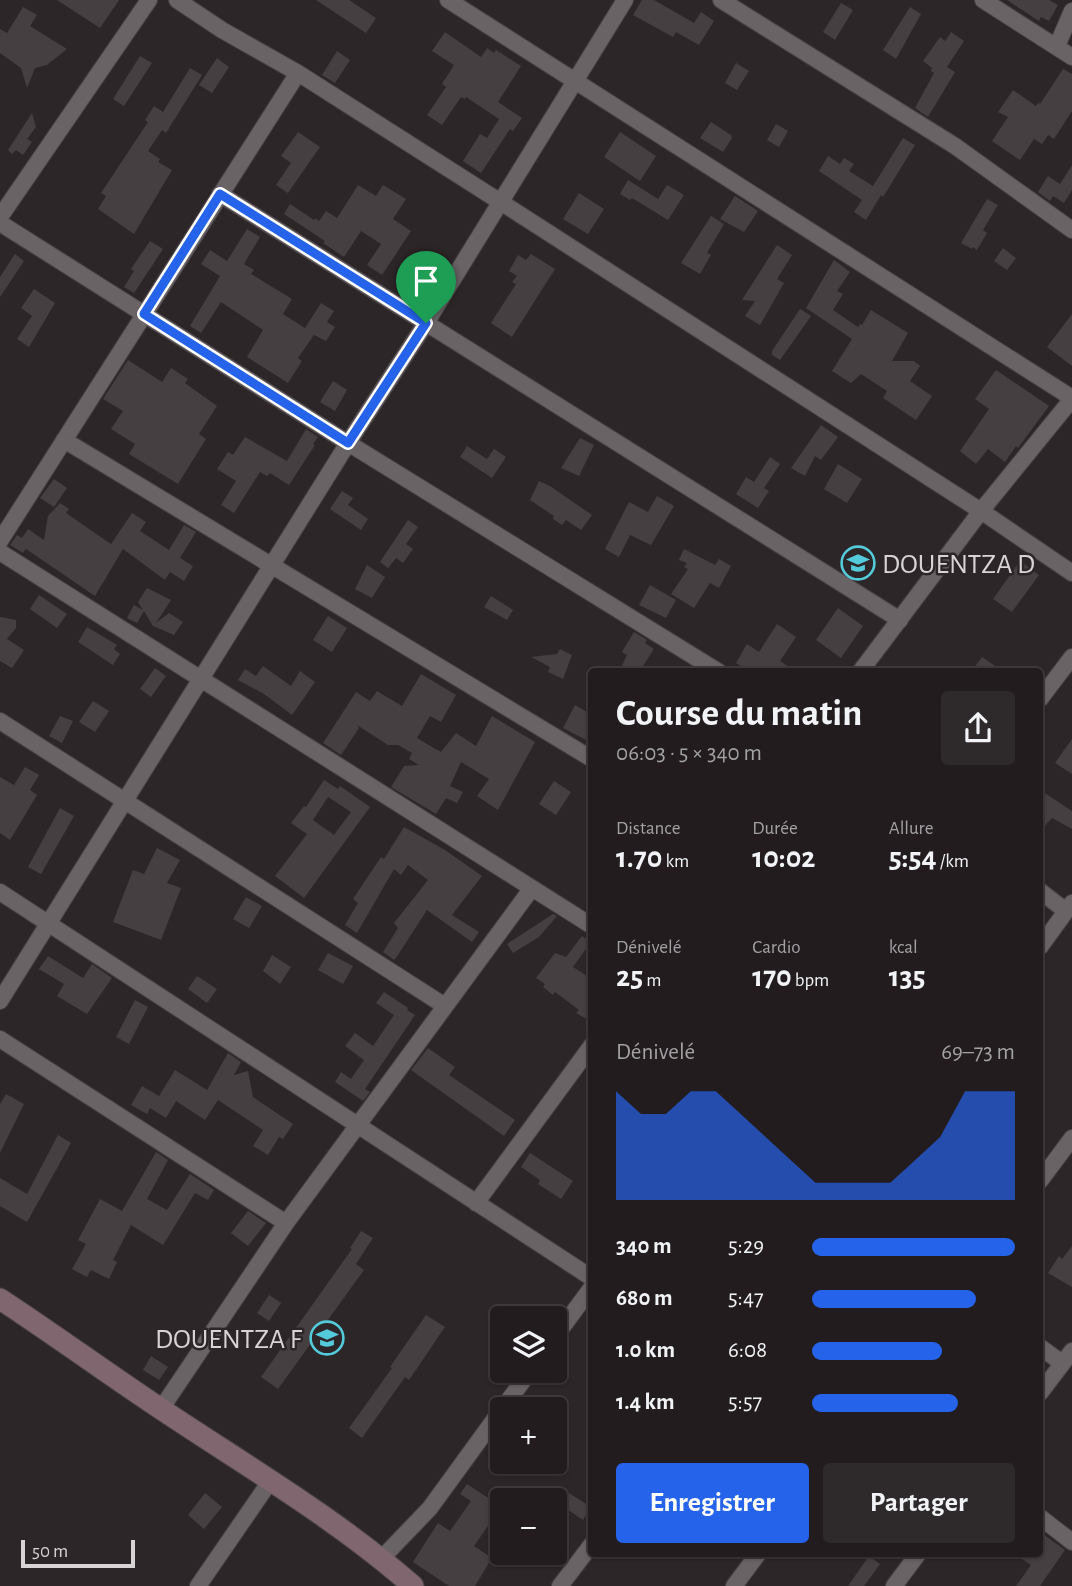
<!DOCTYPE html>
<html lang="fr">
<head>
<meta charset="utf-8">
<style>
  body { margin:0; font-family:"Alegreya Sans",sans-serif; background:#2e292b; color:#f1f3f6; height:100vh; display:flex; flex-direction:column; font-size:26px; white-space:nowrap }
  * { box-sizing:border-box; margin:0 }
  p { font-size:23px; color:#a2a1a4 }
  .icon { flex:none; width:38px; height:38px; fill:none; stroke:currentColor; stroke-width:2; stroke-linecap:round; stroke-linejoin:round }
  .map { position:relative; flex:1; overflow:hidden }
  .details { position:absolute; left:588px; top:668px; width:455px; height:889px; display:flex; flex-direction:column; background:#221c1e; border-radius:7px; box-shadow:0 2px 5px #0004,0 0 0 2px #3f3a3c }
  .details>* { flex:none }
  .controls { position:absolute; left:490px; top:1306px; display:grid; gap:14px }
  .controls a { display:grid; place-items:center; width:77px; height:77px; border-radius:7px; background:#221c1e; box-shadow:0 2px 5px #0004,0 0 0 2px #3f3a3c; font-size:35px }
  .scale { position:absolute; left:21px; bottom:18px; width:114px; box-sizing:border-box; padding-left:7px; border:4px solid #d8d4d5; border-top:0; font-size:19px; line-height:24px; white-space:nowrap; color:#d8d4d5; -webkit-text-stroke:5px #2d2628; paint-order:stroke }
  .pin { position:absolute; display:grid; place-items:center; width:60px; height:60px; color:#fff; margin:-72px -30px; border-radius:50% 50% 50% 0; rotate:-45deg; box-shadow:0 0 7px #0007 }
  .pin .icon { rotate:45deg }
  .round { display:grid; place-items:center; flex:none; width:74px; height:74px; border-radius:7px; background:#2e292b }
  .overview { display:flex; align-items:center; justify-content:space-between; height:119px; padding:0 28px }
  h1 { font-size:38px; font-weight:600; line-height:52px }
  .figures { display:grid; grid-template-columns:repeat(3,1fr); gap:10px; height:119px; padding:7px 28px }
  .figures div { display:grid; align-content:center }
  .figures b { font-size:30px; font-weight:600 }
  .figures small { font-size:19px; font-weight:400 }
  .figures p { font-size:19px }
  .chart { height:196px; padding:14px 28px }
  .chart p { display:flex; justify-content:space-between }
  .chart svg { width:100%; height:126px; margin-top:7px; fill:#2563eb; opacity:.7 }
  .cta { display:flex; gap:14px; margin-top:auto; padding:14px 28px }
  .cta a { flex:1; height:80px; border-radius:7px; background:#2563eb; color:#fff; font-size:28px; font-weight:600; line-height:80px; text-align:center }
  .cta a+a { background:#2e292b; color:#f1f3f6 }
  ul { padding:0 28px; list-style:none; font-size:23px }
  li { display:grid; grid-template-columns:112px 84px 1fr; align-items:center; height:52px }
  li i { height:18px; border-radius:9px; background:#2563eb }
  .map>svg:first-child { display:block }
  .building { fill:#463f41; fill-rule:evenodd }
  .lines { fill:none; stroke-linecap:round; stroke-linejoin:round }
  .minor-casing { stroke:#484244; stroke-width:18 }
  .secondary-casing { stroke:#484244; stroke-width:23 }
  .minor { stroke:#6a6365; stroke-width:16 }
  .secondary { stroke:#80666f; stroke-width:21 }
  .route-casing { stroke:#fff; stroke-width:14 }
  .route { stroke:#2563eb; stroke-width:9 }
  .labels { text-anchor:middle; stroke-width:5; stroke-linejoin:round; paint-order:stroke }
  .poi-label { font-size:28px; fill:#d8d4d5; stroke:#2d2628; text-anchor:start }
</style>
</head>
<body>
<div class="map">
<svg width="1072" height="1586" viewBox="0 0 1072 1586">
  <rect width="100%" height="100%" fill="#2d2628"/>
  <!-- building -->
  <path class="building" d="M57,0H119L100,28Z
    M316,0H349L376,18L366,33Z
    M642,0H654L694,23L701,12L714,21L699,45L676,32L673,37L633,15Z
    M1007,0H1049L1058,5L1049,21L1041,17L1039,21Z
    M841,3L853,10L835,40L823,32Z
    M23,7L37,15L30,26L67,49L47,65L35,68L27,88L21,68L0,53V29L7,33Z
    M910,7L921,14L896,59L883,50Z
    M445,32L481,57L487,48L494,53L496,50L521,66L498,102L522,118L513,131L510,129L481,173L463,161L480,134L487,138L499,119L466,97L465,99L461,97L442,125L427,115L446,87L442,84L454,65L432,51Z
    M951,32L964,41L947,67L955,72L928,117L915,108L934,73L931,71L932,68L923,61L940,37L945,41Z
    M337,51L350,60L335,83L322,75Z
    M140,56L152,63L124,106L113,99Z
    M217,58L229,67L212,93L199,85Z
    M736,63L749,71L737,90L725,83Z
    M190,68L202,75L166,133L162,130L148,151L160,159L158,162L172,170L134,234L98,209L106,196L101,193L148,122L145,120L154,106L163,112Z
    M1063,69L1072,74V111L1054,139L1048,135L1042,144L1034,139L1020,160L992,141L1008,117L998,112L1013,90L1036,106L1038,103L1040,104Z
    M32,113L36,127L27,139L32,142L23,155L16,150L12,154L8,150Z
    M711,122L731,135L732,138L723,152L700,138Z
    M776,124L788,131L779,147L767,140Z
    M298,132L320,147L288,193L276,185L291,163L281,156Z
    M620,132L656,156L640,181L604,157Z
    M903,138L915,145L883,197L881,195L866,220L854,212L862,200L819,171L828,156L840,164L844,158L854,164L849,171L873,186Z
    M1072,165V190L1064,203L1053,196L1050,201L1038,192L1048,176L1060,184Z
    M628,180L658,199L667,185L684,195L668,220L632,198L630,200L620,194Z
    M358,185L376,196L383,185L406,199L393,219L411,231L382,275L367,265L381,244L361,231L344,257L323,243L325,241L284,214L290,204L314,220L315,218L319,221L326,211L337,218Z
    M579,193L604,209L588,234L563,219Z
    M735,196L758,211L744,232L720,219Z
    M987,199L998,205L983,230L987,233L977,250L973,247L972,249L961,243Z
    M711,216L724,224L707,253L711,255L700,274L681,263Z
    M247,229L260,237L244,264L254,270L251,274L292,299L283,314L305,328L321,303L334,311L327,322L335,327L326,341L314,335L298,358L302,361L288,383L247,357L263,330L221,302L201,333L190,326L220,276L201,264L210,250L227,261Z
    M150,241L163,249L134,293L124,287L134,271L131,269Z
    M777,245L792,255L777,279L784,283L760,325L745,316L755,301L742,300Z
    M1003,248L1016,258L1007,270L994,261Z
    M15,254L24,261L0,297V277Z
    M531,254L555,269L512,337L491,323L516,284L512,282L517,276L509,271L518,255L526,260Z
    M834,260L850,272L837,291L843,294L833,310L858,327L860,324L862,325L871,310L908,333L892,361H914L920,366L910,381L932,396L916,420L883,398L887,391L861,374L851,383L832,371L852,339L806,308Z
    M34,289L55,303L29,347L17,339L32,316L21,308Z
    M800,309L811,316L780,360L772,355V351Z
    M1072,314V366L1047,347Z
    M128,360L162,382L171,368L188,379L185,383L217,406L199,434L206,439L178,484L129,454L135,444L111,429L123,411L103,399Z
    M996,370L1049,406L1018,448L1016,446L1005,462L988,449L976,464L960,451L989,409L975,399Z
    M333,381L347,390L335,411L320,402Z
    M821,425L838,437L821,460L815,456L805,476L791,468Z
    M306,429L318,437L313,444L315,445L289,485L270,473L267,476L260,472L234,513L221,505L236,481L217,469L228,452L233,455L245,437L287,461Z
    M580,438L594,445L579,476L561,468Z
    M467,446L487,459L494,449L506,457L492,478L460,457Z
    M770,457L780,464L764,488L769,491L758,508L736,494L746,477L754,482Z
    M838,464L862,479L847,503L824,489Z
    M54,479L67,488L54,507L40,498Z
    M539,481L550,486L592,515L581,530L566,520L562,525L553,519L554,516L530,500Z
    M342,491L353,498L348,505L368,519L361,530L330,509Z
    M657,496L674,506L651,545L630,535L619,557L605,549L629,502L648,512Z
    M60,503L69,509L66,513L111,544L132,513L146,522L140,531L169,550L184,525L196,532L180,558L193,566L184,581L170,572L165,580L123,549L95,596L26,549L23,553L10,545L17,535L22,538L28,529L44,540L48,516Z
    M408,520L418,527L406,544L413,549L403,563L396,558L388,568L380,562Z
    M684,549L715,565L719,559L731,566L719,588L710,583L694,608L671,594L688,569L684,567L687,563L679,560Z
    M1020,561L1039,575L1012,612L993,599Z
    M367,565L385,577L372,598L355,589Z
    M650,585L676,600L666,618L639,605Z
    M147,588L171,600L156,623L169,613L183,622L174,635L153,626L144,611L137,623L127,618L134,605L143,610L138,602Z
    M39,595L67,614L57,628L30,609Z
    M491,596L513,610L507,620L484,607Z
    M838,608L863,626L841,658L816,640Z
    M328,616L347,628L332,652L313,640Z
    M0,617L16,620V628L7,639L24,650L12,668L0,661Z
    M777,624L796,637L780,661L797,672H751L736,663L747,644L759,652Z
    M87,627L117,645L114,649L120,654L113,665L78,642Z
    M634,632L647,640L645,643L654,649L639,672H619L627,655L622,652Z
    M560,649L572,655L563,679L548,672L550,667L531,657L557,654Z
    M982,657L1004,672H971Z
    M263,666L291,686L300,671L315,682L292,715L264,694L238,680L245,669L256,676Z
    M155,668L166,676L151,697L140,689Z
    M421,674L456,695L441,722L430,716L417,738L432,747L441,752L456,733L476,746L492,716L535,742L498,810L477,796L489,779L461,762L450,786L463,792L457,803L446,798L436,814L391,787L404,766L419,765L409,759L412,753L398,745H388L357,725L359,728L341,755L323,743L356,692L370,701L377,691L402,706Z
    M93,701L109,711L95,732L79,722Z
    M575,705L592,715V743L563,728Z
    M60,716L73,721L62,743L49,736Z
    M1072,739V774L1055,763Z
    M25,767L39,775L30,790L37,795L10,840L0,833V777L14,785Z
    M324,780L338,789L340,786L370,807L304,898L275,876L307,834L291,823L304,806L306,807ZM328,797L351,812L334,835L313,820Z
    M554,781L571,792L556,815L539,804Z
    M1040,790L1072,811V829L1052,818L1040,831Z
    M60,808L74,816L41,874L28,867Z
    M404,827L445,850L482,876L452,915L479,932L472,942L427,910L396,958L394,960L383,952L398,928L394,923L428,880L408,865L401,875L394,869L357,933L345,925L358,903L353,899L381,857L384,859Z
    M157,848L180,860L167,883L181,888L161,940L113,922L133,870L144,874Z
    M246,897L262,906L249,928L233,919Z
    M553,914L557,916L539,937L513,953L507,944Z
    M582,936L591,942L573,967L592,979V1022L576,1013L579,1010L555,992L553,995L543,987L545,984L536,978L555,953L566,957Z
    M328,953L353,966L343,984L318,970Z
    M272,955L291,967L280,984L263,971Z
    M48,956L83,978L92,964L112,978L87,1014L57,996L64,984L39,969Z
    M197,976L217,989L207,1003L188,989Z
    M384,992L408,1008L407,1010L415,1015L365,1089L370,1092L363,1101L335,1082L341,1072L351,1079L364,1060L345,1046L355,1033L373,1046L394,1015L376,1003Z
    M135,1000L148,1007L129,1044L116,1037Z
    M428,1048L455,1067L449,1075L515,1120L504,1136L411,1070Z
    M228,1053L241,1062L234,1075L248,1071L253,1097L293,1124L283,1139L279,1137L268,1155L253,1146L263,1130L218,1100L205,1120L176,1101L166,1118L150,1108L147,1114L131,1105L142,1086L159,1096L175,1070L207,1090Z
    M6,1094L24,1104L0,1153V1104Z
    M58,1135L71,1143L27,1222L0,1206V1178L27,1194Z
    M156,1152L168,1160L147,1199L167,1210L190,1174L214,1190L208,1200L195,1193L163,1245L131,1225L113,1260L117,1262L109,1279L91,1270L87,1277L72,1269L86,1244L78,1240L100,1199L122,1211Z
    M530,1153L573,1181L561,1199L538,1184L540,1180L521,1167Z
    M248,1211L266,1223L248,1246L231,1233Z
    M361,1231L373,1238L356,1264L364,1270L278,1389L261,1377L352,1249L350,1248Z
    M1072,1246V1287L1048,1273L1059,1256L1062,1259Z
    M269,1295L281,1303L269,1321L257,1313Z
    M426,1315L445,1327L409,1380L405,1377L362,1438L349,1428L392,1368L390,1367Z
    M151,1356L168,1367L159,1380L143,1370Z
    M467,1484L502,1507V1521L497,1528L490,1523L474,1546L492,1558L475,1586H449L413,1562L438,1523L450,1531L471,1501L460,1494Z
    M205,1493L222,1507L204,1529L188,1515Z
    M569,1493L591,1507L583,1520L561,1505Z
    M1040,1532L1065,1550L1040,1586H1016L1031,1565L1015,1554H1040Z
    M869,1556L880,1564L875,1571L864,1586H848Z"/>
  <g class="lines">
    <defs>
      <path id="minor" d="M177,0L222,30L298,73L499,201L981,511L1072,573
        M448,0L1072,398
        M721,0L955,146L1072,230
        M983,0L1072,57
        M1057,46L1072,11
        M220,194L900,620
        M0,217L149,0
        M0,223L348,443L719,672
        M64,440L592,759
        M0,541L298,73
        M0,552L592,926
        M860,672L981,511L1072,399
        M1040,699L1072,657
        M0,721L445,1006
        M1040,891L1066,911
        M0,892L592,1278
        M1040,947L1072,903
        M0,1001L348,443L426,323L625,0
        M0,1039L286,1223
        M1040,1181L1072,1138
        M476,1203L592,1045
        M555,1337L592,1287
        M1040,1347L1062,1363
        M1040,1393L1072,1351
        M161,1409L286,1223L532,888
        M502,1409L531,1370
        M1040,1517L1072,1542
        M382,1558L430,1508L502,1409
        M198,1586L271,1480
        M560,1586L592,1544
        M734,1586L758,1554
        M894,1586L918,1554"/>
      <path id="secondary" d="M0,1299C55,1335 108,1374 164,1411C248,1467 337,1519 413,1586"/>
    </defs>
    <!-- minor casing -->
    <use href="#minor" class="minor-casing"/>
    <!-- secondary casing -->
    <use href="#secondary" class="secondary-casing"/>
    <!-- minor -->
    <use href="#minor" class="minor"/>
    <!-- secondary -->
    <use href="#secondary" class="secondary"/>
  </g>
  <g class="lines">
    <defs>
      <path id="route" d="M220,194L426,323L348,443L144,314Z"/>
    </defs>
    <!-- route casing -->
    <use href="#route" class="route-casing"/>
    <!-- route -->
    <use href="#route" class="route"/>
  </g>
  <!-- icons -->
  <defs>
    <symbol id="school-ring" viewBox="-11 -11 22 22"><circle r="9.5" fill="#2d2628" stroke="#53cbdb" stroke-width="1.5"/><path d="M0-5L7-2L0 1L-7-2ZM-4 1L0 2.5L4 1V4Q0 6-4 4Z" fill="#53cbdb"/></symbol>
  </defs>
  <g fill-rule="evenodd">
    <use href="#school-ring" x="839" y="544" width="38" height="38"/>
    <use href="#school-ring" x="308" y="1319" width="38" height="38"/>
  </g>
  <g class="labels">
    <!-- poi labels -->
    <g class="poi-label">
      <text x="882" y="573">DOUENTZA D</text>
      <text x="302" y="1348" text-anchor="end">DOUENTZA F</text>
    </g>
  </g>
</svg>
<div class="controls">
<a><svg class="icon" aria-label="layers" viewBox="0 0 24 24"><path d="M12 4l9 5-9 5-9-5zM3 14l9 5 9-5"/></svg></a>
<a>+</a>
<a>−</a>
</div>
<div class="scale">50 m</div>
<div class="pin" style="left:426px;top:323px;background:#1e9e55"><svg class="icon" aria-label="arrive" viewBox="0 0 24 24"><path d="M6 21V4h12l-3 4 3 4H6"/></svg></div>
<section class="details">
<div class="overview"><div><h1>Course du matin</h1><p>06:03 · 5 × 340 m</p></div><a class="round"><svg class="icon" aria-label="share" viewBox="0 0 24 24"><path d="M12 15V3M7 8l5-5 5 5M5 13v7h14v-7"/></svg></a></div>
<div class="figures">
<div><p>Distance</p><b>1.70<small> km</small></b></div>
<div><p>Durée</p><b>10:02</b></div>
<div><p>Allure</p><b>5:54<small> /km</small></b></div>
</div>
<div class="figures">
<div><p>Dénivelé</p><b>25<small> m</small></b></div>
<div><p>Cardio</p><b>170<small> bpm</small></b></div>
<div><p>kcal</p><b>135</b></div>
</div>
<div class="chart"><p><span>Dénivelé</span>69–73 m</p>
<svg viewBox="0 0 160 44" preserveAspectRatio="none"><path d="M0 44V6L10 14L20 14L30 6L40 6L50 14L60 22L70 30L80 38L90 38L100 38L110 38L120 30L130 22L140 6L150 6L160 6V44z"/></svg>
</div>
<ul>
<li><b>340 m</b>5:29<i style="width:100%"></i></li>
<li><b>680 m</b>5:47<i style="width:81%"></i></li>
<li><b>1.0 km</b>6:08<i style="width:64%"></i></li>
<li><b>1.4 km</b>5:57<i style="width:72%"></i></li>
</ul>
<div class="cta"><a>Enregistrer</a><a>Partager</a></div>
</section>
</div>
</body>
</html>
